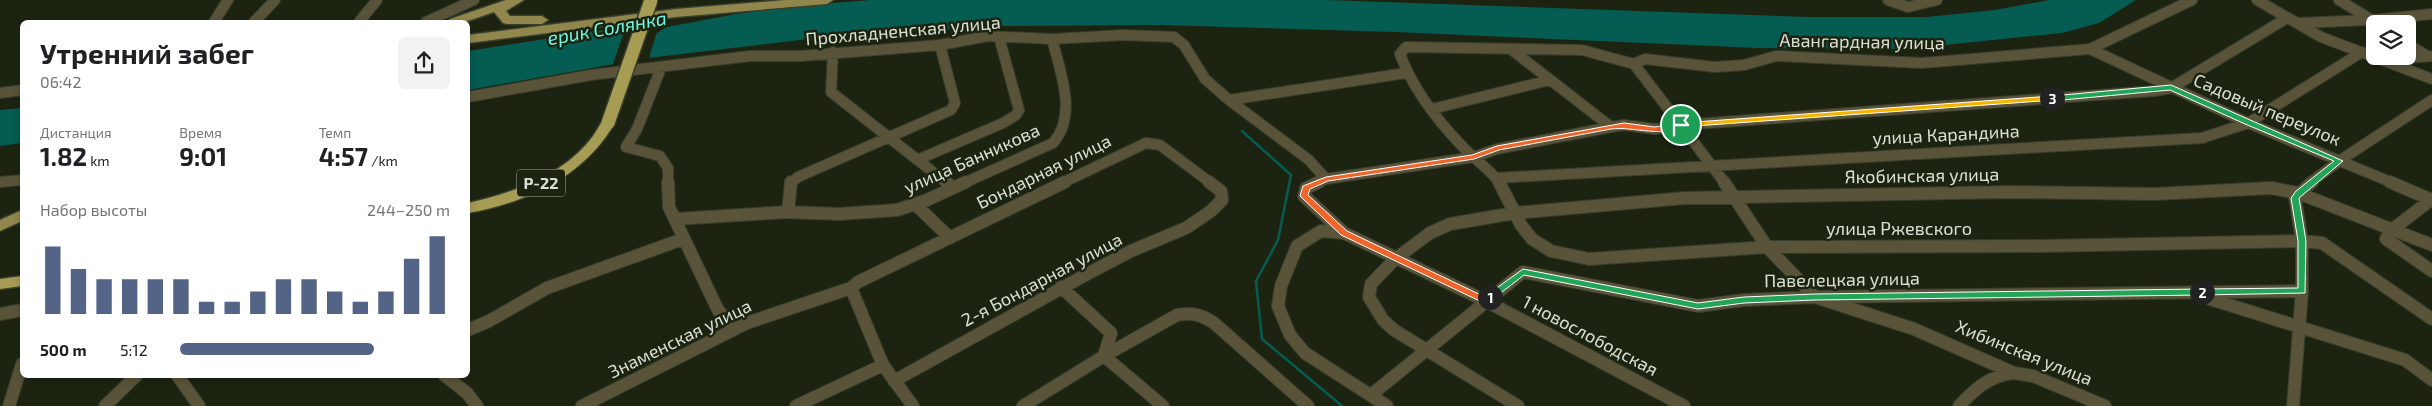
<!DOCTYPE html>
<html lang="ru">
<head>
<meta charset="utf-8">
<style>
  body { margin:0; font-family:"Exo 2",sans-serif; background:#f2f2f2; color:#202124; height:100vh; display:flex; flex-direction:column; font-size:19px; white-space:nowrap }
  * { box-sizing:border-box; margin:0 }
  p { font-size:16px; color:#757577 }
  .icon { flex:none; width:28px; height:28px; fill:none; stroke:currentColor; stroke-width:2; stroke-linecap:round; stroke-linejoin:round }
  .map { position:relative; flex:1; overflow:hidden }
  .side { position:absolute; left:20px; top:20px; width:450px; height:358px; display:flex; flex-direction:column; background:#fff; border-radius:8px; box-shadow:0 2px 8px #0003 }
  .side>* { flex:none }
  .controls { position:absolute; left:2366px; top:15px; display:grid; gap:10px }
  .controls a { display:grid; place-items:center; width:50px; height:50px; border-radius:8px; background:#fff; box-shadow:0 2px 8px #0003; font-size:25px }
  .pin { position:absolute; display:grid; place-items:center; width:42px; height:42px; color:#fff; margin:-21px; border:2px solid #fff; border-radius:50%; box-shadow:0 1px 5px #0007 }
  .km { position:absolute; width:25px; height:25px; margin:-12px; border-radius:50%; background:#222; color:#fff; font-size:14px; line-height:25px; text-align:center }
  .round { display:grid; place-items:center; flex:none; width:52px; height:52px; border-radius:8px; background:#f2f2f2 }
  .summary { display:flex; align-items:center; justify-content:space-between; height:85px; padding:0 20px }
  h1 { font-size:28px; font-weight:700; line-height:38px }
  .figures { display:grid; grid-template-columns:repeat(3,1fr); gap:8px; height:85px; padding:5px 20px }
  .figures div { display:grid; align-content:center }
  .figures b { font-size:25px; font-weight:700 }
  .figures small { font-size:14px; font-weight:400 }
  .figures p { font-size:14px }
  .chart { height:140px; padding:10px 20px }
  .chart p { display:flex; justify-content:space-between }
  .chart svg { width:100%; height:90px; margin-top:5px; stroke:#546486; stroke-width:6 }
  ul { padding:0 20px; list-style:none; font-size:16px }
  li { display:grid; grid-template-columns:80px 60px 1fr; align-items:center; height:38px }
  li i { height:12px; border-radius:6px; background:#546486 }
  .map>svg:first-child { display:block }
  .water { fill:#055c52 }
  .pier { fill:#1c2411 }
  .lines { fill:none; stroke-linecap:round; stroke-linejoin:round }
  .stream { stroke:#055c52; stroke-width:2.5 }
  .minor-far1-casing { stroke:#373e2c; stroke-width:12 }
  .minor-casing { stroke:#373e2c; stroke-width:14 }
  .major-casing { stroke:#373e2c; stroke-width:3 }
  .highway-casing { stroke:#373e2c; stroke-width:3 }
  .minor-far1 { stroke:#595439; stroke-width:10 }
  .minor { stroke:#595439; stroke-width:12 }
  .major { fill:#91874d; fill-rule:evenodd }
  .highway { fill:#a79c54; fill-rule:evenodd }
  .highway-bridge-casing { stroke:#373e2c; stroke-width:16; stroke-linecap:butt }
  .highway-bridge { stroke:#a79c54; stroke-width:13 }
  .split-1 { fill:#f0652b; stroke:#fff }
  .split-2 { fill:#22a559; stroke:#fff }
  .split-3 { fill:#22a559; stroke:#fff }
  .split-4 { fill:#f5b400; stroke:#fff }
  .labels { text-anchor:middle; stroke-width:5; stroke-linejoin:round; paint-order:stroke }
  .shield { fill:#1c2411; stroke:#a1a89a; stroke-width:1 }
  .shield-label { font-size:16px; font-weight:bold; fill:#dae0d4 }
  .street-label { font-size:18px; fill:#dae0d4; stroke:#1c2411 }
  .water-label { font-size:19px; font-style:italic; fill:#6df6e1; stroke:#1c2411 }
</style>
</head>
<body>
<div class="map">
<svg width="2432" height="406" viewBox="0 0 2432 406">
  <rect width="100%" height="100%" fill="#1c2411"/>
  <!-- water -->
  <path class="water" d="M871,0H1327L1808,17H1927L1995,10L2049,0H2136L2099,23L2062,33L1905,49L1758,48L1396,32L1160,25L998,26L825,37L648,58L468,90V51L603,30L657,33L667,27L736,14L795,6Z
    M22,108V143L0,146V110Z"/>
  <!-- pier -->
  <path class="pier" d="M625,29H658L648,61L612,67Z"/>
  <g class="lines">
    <!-- stream -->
    <path class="stream" d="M1242,131L1291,175L1278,240L1256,281L1262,339L1342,406"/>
    <defs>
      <path id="minor-far1" d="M1888,0L1908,7L1937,0
        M2257,0L2321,37L2432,79
        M2339,0L2372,20
        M214,22L228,0
        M254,22L275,0
        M359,22L377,0
        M426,22L474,0
        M2297,23L2371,20L2432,14
        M2408,44L2427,56
        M2090,49L2248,123L2393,183
        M1512,50L1611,127
        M833,52L831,92L947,183
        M2388,57L2398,59L2432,56
        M1634,64L1725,183
        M661,68L637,129L626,147L660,156L668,168V183
        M0,93L22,90
        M468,97L591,75L750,56H801L940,45L988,36L1052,39L1124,35L1174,37L1184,45L1205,79L1229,100L1309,160L1326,179L1316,183
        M1229,100L1406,73
        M1432,109L1550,80
        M917,160L1003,123L1016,115L1019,110L999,37
        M1496,178L2202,138L2248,123L2362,52L2375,55
        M1326,179L1474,157L1497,149L1611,127L1624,125L1655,129L1681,125L2154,91L2171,88L2287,18
        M0,182L22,180
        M791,183L798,177L951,110L955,103L940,45
        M964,183L1053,143C1078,115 1060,71 1052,39
        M1062,183L1146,143L1160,145L1211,183
        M1500,183C1489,169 1474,159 1462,146C1436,119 1413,89 1400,54L1406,47L1582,50L1634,64L1645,59L1715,67L1744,65L1776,56L1922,63L2090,49L2192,0
        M2310,183L2339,161L2432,100"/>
      <path id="minor" d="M668,182L669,207L718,310L735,329
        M946,182L953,188
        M1319,182L1306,188L1304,196L1344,233L1486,301L1684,406
        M1499,182L1521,225L1532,239L1551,251L1589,259L1767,247L2042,246L2302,241L2322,243L2432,319
        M1724,182L1767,247L1815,297L1914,329L2014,373L2033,376L2105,406
        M2390,182L2432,200
        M2432,199L2393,229L2386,239L2432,271
        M915,204L950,238
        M788,212L791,182
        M675,219L788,212L839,214L897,210L927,200L966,182
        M1344,233L1321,231L1297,246L1281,286L1278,306L1290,335L1305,353L1387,406
        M1061,287L1111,333L1104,356L1163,406
        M851,288L883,365L913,406
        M2210,299L2405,360L2432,380
        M0,314L22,310
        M468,330L489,321L547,288L683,239
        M177,375L199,406
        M444,375L467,393L477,406
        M894,381L1089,273L1131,251L1186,228L1211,211L1222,200L1221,191L1209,182
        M1371,395L1523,272L1698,306L1744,300L1815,297L2302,291
        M9,406L22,364
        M105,406L137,375
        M582,406L747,323L851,288L858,282L1065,182
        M796,406L883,365
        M1023,406L1104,356L1177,315C1192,312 1202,315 1214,323L1308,406
        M1518,406L1394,330L1383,320L1369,297L1371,284L1395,259L1430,233L1450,224L1515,213L1685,198L2008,192L2154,194L2271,188L2298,193L2432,245
        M1959,406C1975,389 1989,376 2013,373
        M2293,406L2302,291V241L2295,198L2312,182"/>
      <path id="major" d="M506,0H524L506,11L510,16H542L548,20L542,24H507L503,23L494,12L465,22H448L450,19Z
        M785,0H833L827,4L676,17L468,43V35L676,9Z
        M22,210V221L0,231V220Z"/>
      <path id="highway" d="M608,119L615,123C583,177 528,202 468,213V203C512,193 560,177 590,140C595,134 599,126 603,120Z
        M22,276V286L0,289V279Z"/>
    </defs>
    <!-- minor-far1 casing -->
    <use href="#minor-far1" class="minor-far1-casing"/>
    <!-- minor casing -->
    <use href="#minor" class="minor-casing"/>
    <!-- major casing -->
    <use href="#major" class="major-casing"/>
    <!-- highway casing -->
    <use href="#highway" class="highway-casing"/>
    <!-- minor-far1 -->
    <use href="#minor-far1" class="minor-far1"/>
    <!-- minor -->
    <use href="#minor" class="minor"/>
    <!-- major -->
    <use href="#major" class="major"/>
    <!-- highway -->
    <use href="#highway" class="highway"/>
    <defs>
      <path id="highway-bridge" d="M608,123L651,0"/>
    </defs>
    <!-- highway-bridge casing -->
    <use href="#highway-bridge" class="highway-bridge-casing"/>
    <!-- highway-bridge -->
    <use href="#highway-bridge" class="highway-bridge"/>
  </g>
  <!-- split-1 -->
  <path class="split-1" d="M1624,123L1655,127L1681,123L1685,125C1665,139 1634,126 1611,129L1499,150L1474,159L1328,181L1310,189L1308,195L1347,231L1485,297L1493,295V299L1486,304L1341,235L1300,196L1303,186L1326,177L1472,155L1497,146Z"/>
  <!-- split-2 -->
  <path class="split-2" d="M1523,269L1698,303L1744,297L1815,294L2202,289L2207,292L2202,295L1815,300L1744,303L1698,309L1524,275L1493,299H1487V295Z"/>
  <!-- split-3 -->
  <path class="split-3" d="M2171,85L2343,161L2299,198L2306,241L2305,293L2202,295L2198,292L2202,289L2298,288V241L2291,198L2296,191L2334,161L2245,124L2170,90L2052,101L2049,98L2052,96Z"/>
  <!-- split-4 -->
  <path class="split-4" d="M2052,96L2055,97V100L1681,127L1677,125L1681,123Z"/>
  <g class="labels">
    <!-- shield labels -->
    <rect class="shield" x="517" y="169.5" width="48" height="27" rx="4"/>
    <g class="shield-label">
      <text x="541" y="189">Р-22</text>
    </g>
    <!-- street labels -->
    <g class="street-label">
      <text transform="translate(903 31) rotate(-5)" y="6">Прохладненская улица</text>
      <text transform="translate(1862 42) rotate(1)" y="6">Авангардная улица</text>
      <text transform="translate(2267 110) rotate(23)" y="6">Садовый переулок</text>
      <text transform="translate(1946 135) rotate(-3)" y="6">улица Карандина</text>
      <text transform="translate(972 159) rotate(-24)" y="6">улица Банникова</text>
      <text transform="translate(1044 172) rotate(-26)" y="6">Бондарная улица</text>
      <text transform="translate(1922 176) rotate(-1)" y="6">Якобинская улица</text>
      <text x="1899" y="235">улица Ржевского</text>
      <text transform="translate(1042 280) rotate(-28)" y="6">2-я Бондарная улица</text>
      <text transform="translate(1842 280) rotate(-1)" y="6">Павелецкая улица</text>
      <text transform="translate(1590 336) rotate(28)" y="6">1 новослободская</text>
      <text transform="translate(680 339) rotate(-26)" y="6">Знаменская улица</text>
      <text transform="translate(2024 353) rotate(22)" y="6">Хибинская улица</text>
    </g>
    <!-- water labels -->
    <g class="water-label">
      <text transform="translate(607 28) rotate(-10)" y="7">ерик Солянка</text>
    </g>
  </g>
</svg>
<div class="controls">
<a><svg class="icon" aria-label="layers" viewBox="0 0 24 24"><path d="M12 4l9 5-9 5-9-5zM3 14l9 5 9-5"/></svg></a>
</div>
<div class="pin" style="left:1681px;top:125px;background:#1e9e55"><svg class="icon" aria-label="arrive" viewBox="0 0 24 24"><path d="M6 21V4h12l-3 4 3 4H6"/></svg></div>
<b class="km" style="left:1490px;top:297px">1</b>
<b class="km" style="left:2202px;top:292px">2</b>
<b class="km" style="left:2052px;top:98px">3</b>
<section class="side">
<div class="summary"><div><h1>Утренний забег</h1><p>06:42</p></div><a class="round"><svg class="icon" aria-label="share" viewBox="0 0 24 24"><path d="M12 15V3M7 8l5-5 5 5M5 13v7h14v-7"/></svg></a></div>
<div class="figures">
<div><p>Дистанция</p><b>1.82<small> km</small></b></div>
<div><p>Время</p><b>9:01</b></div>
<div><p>Темп</p><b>4:57<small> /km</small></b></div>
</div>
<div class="chart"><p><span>Набор высоты</span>244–250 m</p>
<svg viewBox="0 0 160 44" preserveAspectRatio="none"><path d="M5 44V11M15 44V22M25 44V27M35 44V27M45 44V27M55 44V27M65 44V38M75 44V38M85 44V33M95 44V27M105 44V27M115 44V33M125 44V38M135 44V33M145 44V17M155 44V6"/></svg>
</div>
<ul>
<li><b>500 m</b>5:12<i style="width:72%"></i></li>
</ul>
</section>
</div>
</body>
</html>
